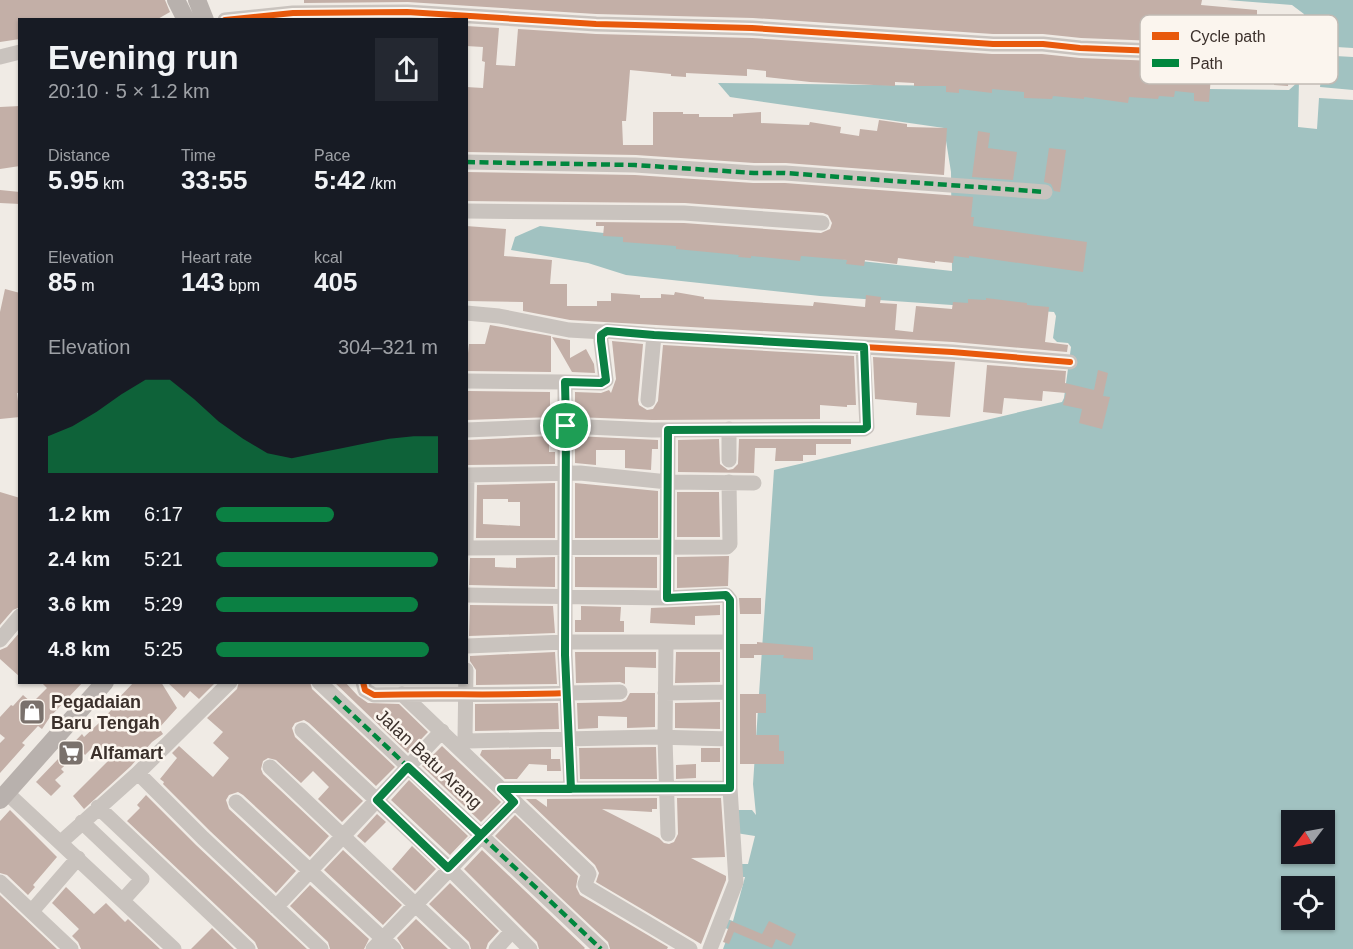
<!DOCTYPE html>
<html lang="en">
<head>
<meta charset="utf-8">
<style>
  body { margin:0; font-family:Arial,sans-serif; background:#242831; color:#f1f3f6; height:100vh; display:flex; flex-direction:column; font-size:22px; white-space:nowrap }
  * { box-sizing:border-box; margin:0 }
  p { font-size:20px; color:#9ea1a6 }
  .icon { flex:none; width:33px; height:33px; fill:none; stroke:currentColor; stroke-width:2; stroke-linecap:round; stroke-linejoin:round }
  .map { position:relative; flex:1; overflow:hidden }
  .side { position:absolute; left:18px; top:18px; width:450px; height:666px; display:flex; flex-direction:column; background:#171b24; border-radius:0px; box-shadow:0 2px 4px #0004 }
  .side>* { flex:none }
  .needle { width:39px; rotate:238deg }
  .controls { position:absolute; left:1281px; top:810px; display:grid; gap:12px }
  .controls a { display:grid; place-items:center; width:54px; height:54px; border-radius:0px; background:#171b24; box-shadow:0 2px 4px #0004; font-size:30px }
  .pin { position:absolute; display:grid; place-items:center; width:51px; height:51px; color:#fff; margin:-26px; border:3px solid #fff; border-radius:50%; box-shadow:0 2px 6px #0007 }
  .round { display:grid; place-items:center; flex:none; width:63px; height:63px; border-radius:0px; background:#242831 }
  .summary { display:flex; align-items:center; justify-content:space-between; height:102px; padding:0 30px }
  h1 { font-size:33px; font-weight:600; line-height:45px }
  .metrics { display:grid; grid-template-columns:repeat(3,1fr); gap:9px; height:102px; padding:6px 30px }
  .metrics div { display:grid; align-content:center }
  .metrics b { font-size:26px; font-weight:600 }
  .metrics small { font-size:16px; font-weight:400 }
  .metrics p { font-size:16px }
  .chart { height:168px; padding:12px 30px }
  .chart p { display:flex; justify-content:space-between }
  .chart svg { width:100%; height:108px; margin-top:6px; fill:#0b8043; opacity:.7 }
  ul { padding:0 30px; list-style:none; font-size:20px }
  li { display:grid; grid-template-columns:96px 72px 1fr; align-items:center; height:45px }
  li i { height:15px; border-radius:8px; background:#0b8043 }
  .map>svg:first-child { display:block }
  .water { fill:#a1c2c1; fill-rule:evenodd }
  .pier { fill:#f0ebe5 }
  .building { fill:#c3afa7; fill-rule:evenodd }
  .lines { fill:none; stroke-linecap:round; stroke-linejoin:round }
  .minor { stroke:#c9c3be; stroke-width:15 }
  .major { stroke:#b8b1ad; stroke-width:18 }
  .quiet { stroke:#00873e; stroke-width:4.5; stroke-dasharray:9 4.5; stroke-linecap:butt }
  .cycleway-casing { stroke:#fbf5ee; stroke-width:10 }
  .cycleway { stroke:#e8590c; stroke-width:6 }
  .route-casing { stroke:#fff; stroke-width:12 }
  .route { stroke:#0b8043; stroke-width:8 }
  .labels { text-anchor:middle; stroke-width:5; stroke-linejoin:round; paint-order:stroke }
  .poi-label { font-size:18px; font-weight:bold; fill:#3b302b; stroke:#fbf5ee; text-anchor:start }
  .street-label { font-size:18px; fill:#3b302b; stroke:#fbf5ee }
  .key { fill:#fbf5ee; stroke:#c1bab4; stroke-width:1.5 }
  .key-label { font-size:16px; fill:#3b302b }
</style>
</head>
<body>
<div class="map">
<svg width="1353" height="949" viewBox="0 0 1353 949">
  <rect width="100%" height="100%" fill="#f0ebe5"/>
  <!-- water -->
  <path class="water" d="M1227,0H1353V949H723L730,930L721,926L724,918L733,921L745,877H743L738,864H748L755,836L736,833L738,810H752L756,815L753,784L774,470L1062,402L1064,398L1071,347L1068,343L1057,342L1053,338L1056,316L1054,312L820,296L626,275L588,263L511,250L515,237L540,226L952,271L951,172L944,128L730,97L718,83L1289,90L1299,81L1300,76L1304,14L1292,5ZM1292,820H1324V854H1292ZM1292,886H1324V920H1292Z"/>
  <!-- pier -->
  <path class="pier" d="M1303,45L1353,48V57L1318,55L1317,57L1323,61L1320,87L1353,90V100L1319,98L1317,129L1298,127L1299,80L1302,56H1314V53L1302,52Z"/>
  <!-- building -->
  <path class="building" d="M0,0H165L170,12L156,20H20V39L0,42Z
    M304,0H1202L1201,5L1257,10V16L1302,20L1299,51L1257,45L1081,38L1043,34H993L753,18L596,14L408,2L304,3Z
    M466,26L499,28L496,65L515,66L518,29L596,34L752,38L992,54H1042L1080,58L1256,65L1289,69L1288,86L1274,85V82L1211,75L1209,102L1194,101V93L1175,91L1174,97L1159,96L1158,99L1129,97L1128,103L1084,97V99L1053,96L1052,99L1024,98V92L992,89V93L959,89V93L946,92V86H914V83L895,82V86L810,82L766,77V71L747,69V76L686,73V77L671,76V74L630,70L626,121H622L623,145H653V112H683V114H699V117H733V114L761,112V123L809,125L810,122L841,127L840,133L859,136L860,129L877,131L879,120L907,124V127L947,128L944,175L786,163H754L636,155L466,152V87L483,88L485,62L482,61L483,47L466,46Z
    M20,106V166L0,169V107Z
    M978,131L990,133L988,148L1017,152L1013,180L972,177Z
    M1049,148L1066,150L1060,192L1054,191L1051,184L1044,182Z
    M466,172L635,175L753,183H785L973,197L971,217H974L973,226L1087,242L1083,272L969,256V258L954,256L953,263L935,261V263L898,258L897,264L865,260L864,266L846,264L847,260L801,256L800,261L751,256V258L738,257L739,255L676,249V246L623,242V237L603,236L604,226H596V222L684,223L821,233L830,229L832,223L828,215L823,213L685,203L466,201Z
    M0,190L20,192V204L0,203Z
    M466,226L506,229L504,256L552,260L550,284H567V306H597V301H611V293L640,295V298H661V294L674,295L675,292L704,297V299L813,306L814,302L865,307L866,295L881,297L880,303L897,304L895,330L913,332L916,306L952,309L953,302L968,303V299L986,300V298L1027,303V305L1049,307L1045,342L1068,345L1067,352L953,342L570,320L523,311V302L466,301Z
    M5,289L20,293V393H17L20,417L0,419V312Z
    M490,325L551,336V372L466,371L469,344H485Z
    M552,337L570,340V358L586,349L594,364L595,373L572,372Z
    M612,341L643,344L638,400L639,405L647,410L653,409L658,401L663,345L854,356L856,405H847V407L820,405V419L652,420L575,417V392L601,393L609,390L611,393L616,379Z
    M873,357L955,362L950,417L916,415L917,403L875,399Z
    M987,365L1066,371L1065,383L1094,390L1098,370L1108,373L1103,396L1110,397L1102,429L1079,423L1082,409L1063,405L1066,393L1043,391L1042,401L1004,398L1002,414L983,412Z
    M468,391L550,392V408H555V417L467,420Z
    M549,436V452H555V464L466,465L467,440Z
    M575,436L658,440V449H652L651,470L625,468V450H596V465L575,463Z
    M719,439L720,464L728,470L733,469L738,464L739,439H851V444H816V455H803V461H775L776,448H755L754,473L678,472V440Z
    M555,483V538H476L477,485ZM483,499H508V502H520V526L483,524Z
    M575,483L658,491V538H575Z
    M0,492L20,498V607L13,610L0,625Z
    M677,492H719L720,537H677Z
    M729,556L728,586L677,588V557Z
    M555,557V587L469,585L470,558H495V567L516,568V558Z
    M575,557H657V588L575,587Z
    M739,598H761V614H740Z
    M470,605L553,606L555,633L469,636Z
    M720,605V615L695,616V625L650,623L651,608Z
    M581,606L621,607L620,621H624V632H575V620H581Z
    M20,632V677L0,659V650L7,647Z
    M757,642L813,647V660L783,658L784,655H754V658H740V644H757Z
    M555,652L557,684L476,685V670L470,661V656Z
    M575,652H656V668L625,667V684L620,682L576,683Z
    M676,652H720V682L675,683Z
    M41,682H83L50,717L42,729L38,726L22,743L25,745L0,773V743L5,738L0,734V717L11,705L13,706L23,695L32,703L47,688Z
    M134,682H161L177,708L159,728L163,734L152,742L131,766L84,809L73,796L110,759L95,745L85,755L81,750L61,769L64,772L55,780L61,786L51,796L36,782L82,734L84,737L99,723L115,706L113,704Z
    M167,682H216L199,699L190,691L184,698Z
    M239,682H310L312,689L395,767L376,786L309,723L304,720L295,723L292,728L295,737L363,801L342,822L318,799L329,787L313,771L301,783L276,760L268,758L263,761L261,769L263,774L329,836L310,857L243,795L238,792L229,795L226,800L229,809L296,871L276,893L210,831L163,784L164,782L160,779L177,758L172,753L179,746L213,777L229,758L213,743L223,732L207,718L237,689Z
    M334,682H345L358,696L368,703L399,704L428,732L408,753Z
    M630,693H655V727L627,728V717L598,716V728L578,729L577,703L621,702L626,700Z
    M740,694H766V713H756V735H779V751H784V764H740Z
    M720,702V729L675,728V703Z
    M558,703L559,729L475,731V704Z
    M442,746L501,802L481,822L422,766Z
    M656,747L657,779H580L579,748Z
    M701,748H720V762H701Z
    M551,749V759H560L561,771H547V765L529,764L517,779H505L480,755L482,750Z
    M696,764V778L676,779V765Z
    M409,780L468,836L450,855L391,800Z
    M146,795L196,845L307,949H258L255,942L127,821L140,808L137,805Z
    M657,798V809H652V812L602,809L659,838L664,843L669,844L674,842L678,834L677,798H721L725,857L691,858L726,876V880L701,944L596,882L599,873L595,865L526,799H536L547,807V799Z
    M10,810L57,857L33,885L35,887L28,895L7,875L0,873V821Z
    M377,814L386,822L365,843L357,836Z
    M515,815L578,876L576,887L580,895L668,947L667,949H610L608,942L495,836Z
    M412,846L436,869L415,891L392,869Z
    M343,850L402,905L383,925L324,870Z
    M482,850L585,948L584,949H539L537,942L464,869Z
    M450,883L499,931L488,943L486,949H471L469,942L429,904Z
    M310,885L369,939L364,949H330L328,942L290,906Z
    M66,887L94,914L106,903L125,922L128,919L160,949H81L78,942L72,936L79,929L52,903Z
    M0,895L57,949H0Z
    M416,919L448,949H404L397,938Z
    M731,921L762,934L769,921L796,934L791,946L776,939L772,948L734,932L729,944L723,942Z
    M212,928L234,949H191Z"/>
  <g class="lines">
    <!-- minor -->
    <path class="minor" d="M225,20L293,13L407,12L596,24L752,28L993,44H1043L1080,48L1257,55L1301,61
      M0,57L20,52
      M466,162L635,165L754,173H785L1045,192
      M466,211L684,213L822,223
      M466,313L499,316L569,330L604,332
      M466,381L565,382
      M648,400L654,335
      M729,429V460
      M466,430L566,426L652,430L864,429L867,427L863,347
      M466,475L580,473L668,482L754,483
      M466,544L467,475
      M466,548L727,547L730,544L729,482
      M466,595L667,598L668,430
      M667,598L726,595L730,600V788L736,882L710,949
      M0,640L20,616
      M666,642L665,738L668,834
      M467,646L565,642H730
      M466,670L465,739L467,741L655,737L730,739
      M319,682L601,949
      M363,682L365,690L374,695C438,693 502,696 567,693L565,655V382L601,383L606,380L601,341V335L607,331L654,335L952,352L1070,362
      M620,692L567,693L571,789L730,788
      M665,693L729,692
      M402,694L588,872L589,874L585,884L586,887L690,949
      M302,730L449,868L530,949
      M270,767L462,949
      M138,773L203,838L321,949
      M501,789H571
      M7,793L174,949
      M236,802L394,949
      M98,807L248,949
      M82,822L142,879L123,900
      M61,842L138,773L230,682
      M0,882L71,949
      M276,907L442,731
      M32,911L78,858
      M373,949L514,802
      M496,949L512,931"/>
    <!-- major -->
    <path class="major" d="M176,0L186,20
      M197,0L205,20
      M0,800L105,682"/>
    <!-- quiet -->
    <path class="quiet" d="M466,162L635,165L754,173H785L1045,192
      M334,697L601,949"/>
    <defs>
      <path id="cycleway" d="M225,20L293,13L407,12L596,24L752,28L993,44H1043L1080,48L1257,55L1301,61
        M363,682L365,690L374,695C438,693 502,696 567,693L565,655V382L601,383L606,380L601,341V335L607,331L654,335L952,352L1070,362"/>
    </defs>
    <!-- cycleway casing -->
    <use href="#cycleway" class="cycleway-casing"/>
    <!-- cycleway -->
    <use href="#cycleway" class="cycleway"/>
  </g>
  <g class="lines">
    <defs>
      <path id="route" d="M566,426L565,655L571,789H501L514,802L448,868L377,800L408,767L481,835L514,802L501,789C578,789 654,789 730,788V600L726,595L667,598L668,430L864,429L867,427L864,347L654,335L607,331L601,335V341L606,380L601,383L565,382L566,426"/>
    </defs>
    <!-- route casing -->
    <use href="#route" class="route-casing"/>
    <!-- route -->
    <use href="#route" class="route"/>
  </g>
  <!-- icons -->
  <defs>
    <symbol id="shop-square" viewBox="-11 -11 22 22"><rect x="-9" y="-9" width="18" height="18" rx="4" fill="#7a716c" stroke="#fbf5ee"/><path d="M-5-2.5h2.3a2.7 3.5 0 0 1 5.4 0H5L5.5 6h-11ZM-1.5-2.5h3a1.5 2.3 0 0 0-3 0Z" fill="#fff"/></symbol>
    <symbol id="supermarket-square" viewBox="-11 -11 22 22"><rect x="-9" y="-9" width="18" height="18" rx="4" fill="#7a716c" stroke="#fbf5ee"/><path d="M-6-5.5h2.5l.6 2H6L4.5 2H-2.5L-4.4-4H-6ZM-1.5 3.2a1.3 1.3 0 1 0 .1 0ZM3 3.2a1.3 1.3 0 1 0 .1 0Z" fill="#fff"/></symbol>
  </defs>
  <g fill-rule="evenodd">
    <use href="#shop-square" x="17" y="697" width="30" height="30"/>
    <use href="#supermarket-square" x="56" y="738" width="30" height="30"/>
  </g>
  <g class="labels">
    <!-- poi labels -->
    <g class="poi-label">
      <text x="51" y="708">Pegadaian<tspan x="51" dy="21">Baru Tengah</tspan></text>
      <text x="90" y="759">Alfamart</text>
    </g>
    <!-- street labels -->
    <g class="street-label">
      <text transform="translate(429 759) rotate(43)" y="6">Jalan Batu Arang</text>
    </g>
  </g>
  <!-- legend -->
  <rect x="1140" y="15" width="198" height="69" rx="9" class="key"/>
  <rect x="1152" y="32" width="27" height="8" fill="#e8590c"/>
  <rect x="1152" y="59" width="27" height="8" fill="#00873e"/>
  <g class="key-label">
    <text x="1190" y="42">Cycle path</text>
    <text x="1190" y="69">Path</text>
  </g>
</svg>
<div class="controls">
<a><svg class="needle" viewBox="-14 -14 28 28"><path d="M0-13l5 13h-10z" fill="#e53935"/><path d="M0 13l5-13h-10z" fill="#9ea1a6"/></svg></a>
<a><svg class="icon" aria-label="locate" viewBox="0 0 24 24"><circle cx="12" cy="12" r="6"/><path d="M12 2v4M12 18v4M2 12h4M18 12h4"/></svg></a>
</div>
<div class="pin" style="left:566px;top:426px;background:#1e9e55"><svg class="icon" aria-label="arrive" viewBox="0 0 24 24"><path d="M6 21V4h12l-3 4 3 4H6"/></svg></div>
<section class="side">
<div class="summary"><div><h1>Evening run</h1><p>20:10 · 5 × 1.2 km</p></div><a class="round"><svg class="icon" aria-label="share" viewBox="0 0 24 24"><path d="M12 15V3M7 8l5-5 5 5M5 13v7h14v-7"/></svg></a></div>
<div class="metrics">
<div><p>Distance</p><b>5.95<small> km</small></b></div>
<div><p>Time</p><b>33:55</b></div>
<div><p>Pace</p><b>5:42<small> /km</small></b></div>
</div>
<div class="metrics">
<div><p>Elevation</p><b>85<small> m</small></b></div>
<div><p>Heart rate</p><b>143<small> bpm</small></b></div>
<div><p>kcal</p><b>405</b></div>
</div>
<div class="chart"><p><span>Elevation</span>304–321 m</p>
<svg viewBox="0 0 160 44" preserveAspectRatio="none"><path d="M0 44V29L10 25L20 19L30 12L40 6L50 6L60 14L70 23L80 30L90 36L100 38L110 36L120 34L130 32L140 30L150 29L160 29V44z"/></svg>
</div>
<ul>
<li><b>1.2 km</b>6:17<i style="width:53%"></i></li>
<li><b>2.4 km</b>5:21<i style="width:100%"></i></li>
<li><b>3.6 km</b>5:29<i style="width:91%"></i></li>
<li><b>4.8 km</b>5:25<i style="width:96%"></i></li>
</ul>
</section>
</div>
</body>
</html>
